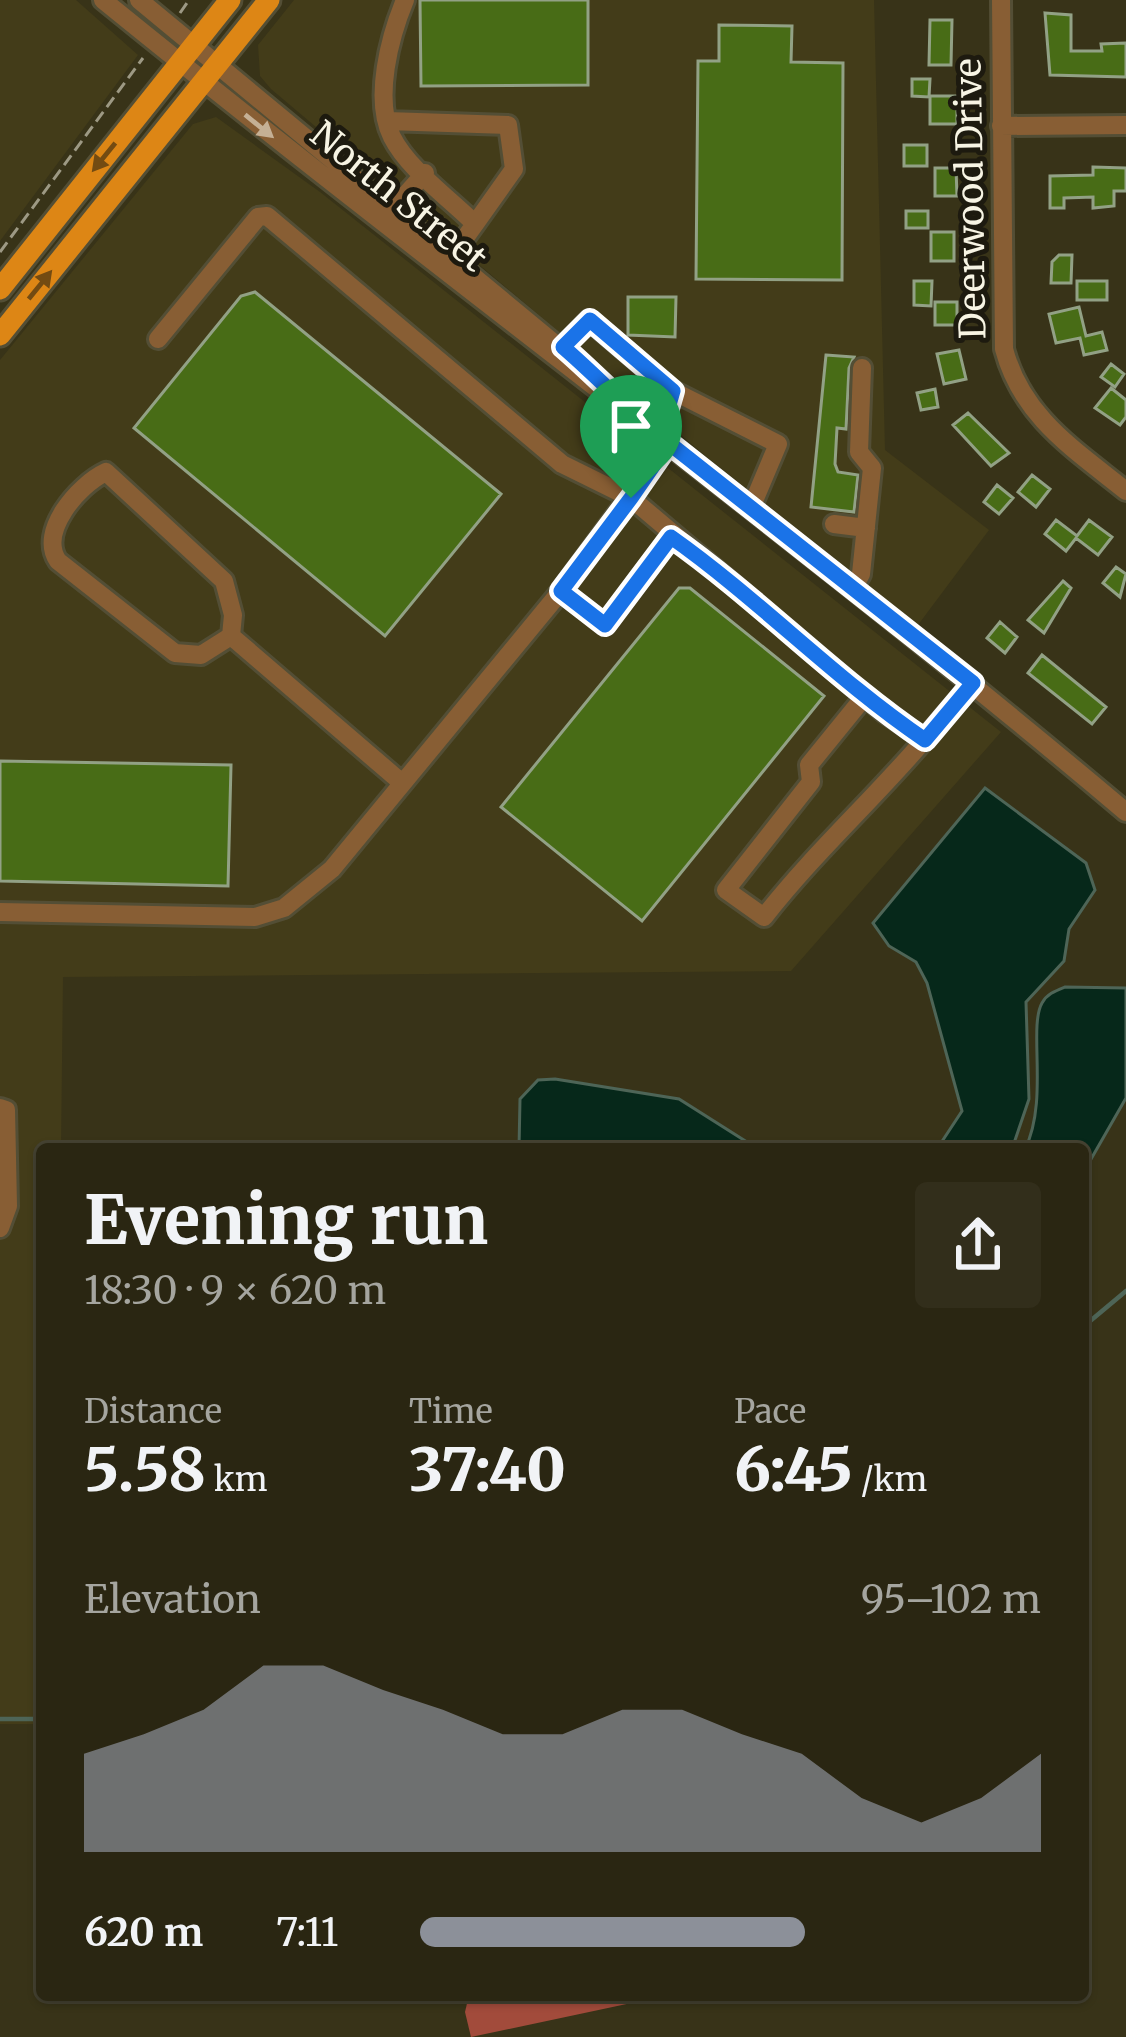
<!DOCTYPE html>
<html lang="en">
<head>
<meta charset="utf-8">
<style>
  body { margin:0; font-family:Merriweather,serif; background:#322e1b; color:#f1f3f6; height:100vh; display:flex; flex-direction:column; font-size:45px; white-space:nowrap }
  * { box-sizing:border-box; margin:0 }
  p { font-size:39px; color:#a5a59f }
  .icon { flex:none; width:66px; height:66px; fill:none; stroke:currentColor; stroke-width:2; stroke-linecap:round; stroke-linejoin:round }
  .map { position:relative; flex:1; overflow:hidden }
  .drawer { position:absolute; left:36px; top:1143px; width:1053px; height:858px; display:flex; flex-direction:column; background:#2a2612; border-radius:12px; box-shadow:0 3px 9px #0004,0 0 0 3px #464332 }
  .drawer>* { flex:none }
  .pin { position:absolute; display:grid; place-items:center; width:102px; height:102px; color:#fff; margin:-123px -51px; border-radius:50% 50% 50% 0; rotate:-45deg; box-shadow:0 0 12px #0007 }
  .pin .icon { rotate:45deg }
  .round { display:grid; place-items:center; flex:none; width:126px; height:126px; border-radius:12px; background:#322e1b }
  .head { display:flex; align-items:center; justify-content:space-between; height:204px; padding:0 48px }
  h1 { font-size:66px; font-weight:800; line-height:90px }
  .metrics { display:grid; grid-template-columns:repeat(3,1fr); gap:18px; height:204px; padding:12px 48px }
  .metrics div { display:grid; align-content:center }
  .metrics b { font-size:60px; font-weight:800 }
  .metrics small { font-size:33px; font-weight:400 }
  .metrics p { font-size:33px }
  .chart { height:336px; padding:24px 48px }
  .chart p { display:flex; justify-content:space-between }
  .chart svg { width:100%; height:216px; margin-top:12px; fill:#8c9099; opacity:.7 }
  ul { padding:0 48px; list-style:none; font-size:39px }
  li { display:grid; grid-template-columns:192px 144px 1fr; align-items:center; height:90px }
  li i { height:30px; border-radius:15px; background:#8c9099 }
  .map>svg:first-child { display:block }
  .built { fill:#433c19 }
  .forest { fill:#a24b3b }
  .water { fill:#06281a; stroke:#4e6557; stroke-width:3 }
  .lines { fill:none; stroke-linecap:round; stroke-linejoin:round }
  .stream { stroke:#4e6557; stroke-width:4.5 }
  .building { fill:#486c16; stroke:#92a185; stroke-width:3 }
  .minor-casing { stroke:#534e35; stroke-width:24 }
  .major-casing { stroke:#534e35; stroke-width:27 }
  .path { stroke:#9d9984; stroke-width:3; stroke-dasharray:12 6; stroke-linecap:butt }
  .minor { stroke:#885e34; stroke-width:18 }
  .major { stroke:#dd8615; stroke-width:21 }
  .oneway { fill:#c5b095 }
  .oneway2 { fill:#734b12 }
  .route-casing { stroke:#fff; stroke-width:24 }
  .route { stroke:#1a73e8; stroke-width:15 }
  .labels { text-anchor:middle; stroke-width:10; stroke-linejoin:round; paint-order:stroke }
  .street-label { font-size:36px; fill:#f7f4e4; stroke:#1d1a0f }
</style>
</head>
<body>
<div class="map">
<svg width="1126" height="2037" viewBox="0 0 1126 2037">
  <rect width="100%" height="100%" fill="#383318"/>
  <!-- built -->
  <path class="built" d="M0,0H76L138,55L0,241Z
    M294,0H874L885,450L989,530L918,625L708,458L271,89L260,76L258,45Z
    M216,117L320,192L1001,732L791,971L63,977L61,1149H42V1724H0V360L193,124Z"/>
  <!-- forest -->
  <path class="forest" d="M469,1995H669L471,2037L465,2012Z"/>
  <!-- water -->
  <path class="water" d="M985,788L1086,863L1095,890L1069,929L1064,961L1026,1002L1029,1099L1012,1149H937L962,1111L927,983L916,962L889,946L873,923Z
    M1065,987L1126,988V1098L1083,1173V1149H1025C1049,1100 1028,1028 1042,1003C1047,994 1055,991 1065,987Z
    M555,1079L679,1099L758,1149H519L520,1099L538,1080Z"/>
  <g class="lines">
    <!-- stream -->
    <path class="stream" d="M1083,1327L1126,1291
      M0,1719H42"/>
  </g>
  <!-- building -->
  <path class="building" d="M420,0H588V85L421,86Z
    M1045,13L1071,15V51H1102L1101,44L1126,43V77L1050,75Z
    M930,20H952L951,65H929Z
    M719,25L792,26L791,62L843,63L842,280L696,279L698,61H719Z
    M912,79H930L929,97L912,96Z
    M930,96H957V124H930Z
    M904,145H927V166H904Z
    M1093,167L1126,168V191H1114V206L1093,208V197L1064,198V208H1050V176L1093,175Z
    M935,168H956L957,196H935Z
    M906,211H928V228H906Z
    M931,232H954V261H931Z
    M1059,255H1072L1071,283H1051L1052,262Z
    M914,281H932L931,306L914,305Z
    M1077,281H1107V300H1077Z
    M255,292L501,494L385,636L134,428L241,296Z
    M628,297H676L675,337L628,335Z
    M935,302H957V325H935Z
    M1079,307L1086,336L1102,332L1107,350L1084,355L1080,338L1056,343L1049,314Z
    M959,350L966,379L944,384L937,354Z
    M826,355L854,357L849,368L846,429L837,428L835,464L838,472L858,475L854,512L811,507Z
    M1111,364L1124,374L1115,387L1101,377Z
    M1111,388L1126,400V417L1120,425L1095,408Z
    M935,389L938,407L921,410L917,393Z
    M968,413L1009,453L991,466L953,425Z
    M1032,475L1050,489L1036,507L1018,492Z
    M997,485L1013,498L999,514L984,502Z
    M1056,520L1077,536L1089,520L1112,537L1098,555L1076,538L1066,551L1045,534Z
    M1116,567L1126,574L1120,597L1103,583Z
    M1063,581L1071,588L1044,633L1028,620Z
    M679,588H690L824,696L642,921L501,807Z
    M1000,622L1017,637L1005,653L987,638Z
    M1042,655L1106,707L1092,724L1028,673Z
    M0,761L231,765L228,886L0,881Z"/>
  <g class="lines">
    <defs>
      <path id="minor" d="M103,0C441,275 793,531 1126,812
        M139,0L636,411
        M405,0C390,36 373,99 392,137C408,169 450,199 475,224L452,256
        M1001,0L1004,349C1022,417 1074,449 1126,491
        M387,121L508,125L514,169L475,224
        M1001,126L1126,125
        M394,208L425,173
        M158,339L258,217L267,216L562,464L631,498L885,713L925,739L973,683
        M563,347L589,320L673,391
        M660,436L673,391L778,444L751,508
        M834,524L866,528
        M854,587L861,574L872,468L859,452L862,368
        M561,591L605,625L671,537
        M231,636L201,655L175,653L58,561C38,532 78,485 106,472L224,581L233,615L231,636L401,782
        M865,696L809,765L811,782L726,890L764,917C814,853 872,801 925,739
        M0,912L255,917L284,908L332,869L561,591L669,443
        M0,1108L6,1110L8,1206L0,1228"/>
      <path id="major" d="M0,289L230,0
        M0,335L269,0"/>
    </defs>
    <!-- minor casing -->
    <use href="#minor" class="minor-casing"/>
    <!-- major casing -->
    <use href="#major" class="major-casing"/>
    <!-- path -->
    <path class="path" d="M180,13L189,0
      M0,252L143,58"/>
    <!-- minor -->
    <use href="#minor" class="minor"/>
    <!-- major -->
    <use href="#major" class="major"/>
  </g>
  <!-- one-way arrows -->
  <defs><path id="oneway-solid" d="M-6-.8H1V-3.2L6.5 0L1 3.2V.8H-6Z" transform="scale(3)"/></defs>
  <use class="oneway" href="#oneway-solid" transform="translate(259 126) rotate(39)"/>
  <g class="oneway2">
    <use href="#oneway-solid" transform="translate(104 157) rotate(129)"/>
    <use href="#oneway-solid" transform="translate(40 285) rotate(-51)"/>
  </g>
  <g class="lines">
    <defs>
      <path id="route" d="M631,498L561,591L605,625L671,537C760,600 835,679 925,740L973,683L660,436L673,391L590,320L563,347C599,378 632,414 669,443L631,498"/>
    </defs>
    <!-- route casing -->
    <use href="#route" class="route-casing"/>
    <!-- route -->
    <use href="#route" class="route"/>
  </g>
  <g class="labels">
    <!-- street labels -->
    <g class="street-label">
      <text transform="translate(399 196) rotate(39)" y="13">North Street</text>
      <text transform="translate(970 199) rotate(-91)" y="13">Deerwood Drive</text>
    </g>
  </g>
</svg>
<div class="pin" style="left:631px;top:498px;background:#1e9e55"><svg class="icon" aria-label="arrive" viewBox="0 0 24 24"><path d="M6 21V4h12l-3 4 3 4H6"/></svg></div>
<section class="drawer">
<div class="head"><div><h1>Evening run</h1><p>18:30 · 9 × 620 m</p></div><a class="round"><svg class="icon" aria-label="share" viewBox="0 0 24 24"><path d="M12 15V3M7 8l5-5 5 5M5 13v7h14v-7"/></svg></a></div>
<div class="metrics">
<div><p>Distance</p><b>5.58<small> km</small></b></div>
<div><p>Time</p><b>37:40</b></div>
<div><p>Pace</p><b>6:45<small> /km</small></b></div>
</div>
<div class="chart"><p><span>Elevation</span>95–102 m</p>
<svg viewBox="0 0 160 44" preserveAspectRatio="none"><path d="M0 44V24L10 20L20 15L30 6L40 6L50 11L60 15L70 20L80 20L90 15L100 15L110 20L120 24L130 33L140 38L150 33L160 24V44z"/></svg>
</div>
<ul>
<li><b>620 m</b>7:11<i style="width:62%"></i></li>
</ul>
</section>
</div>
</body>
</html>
